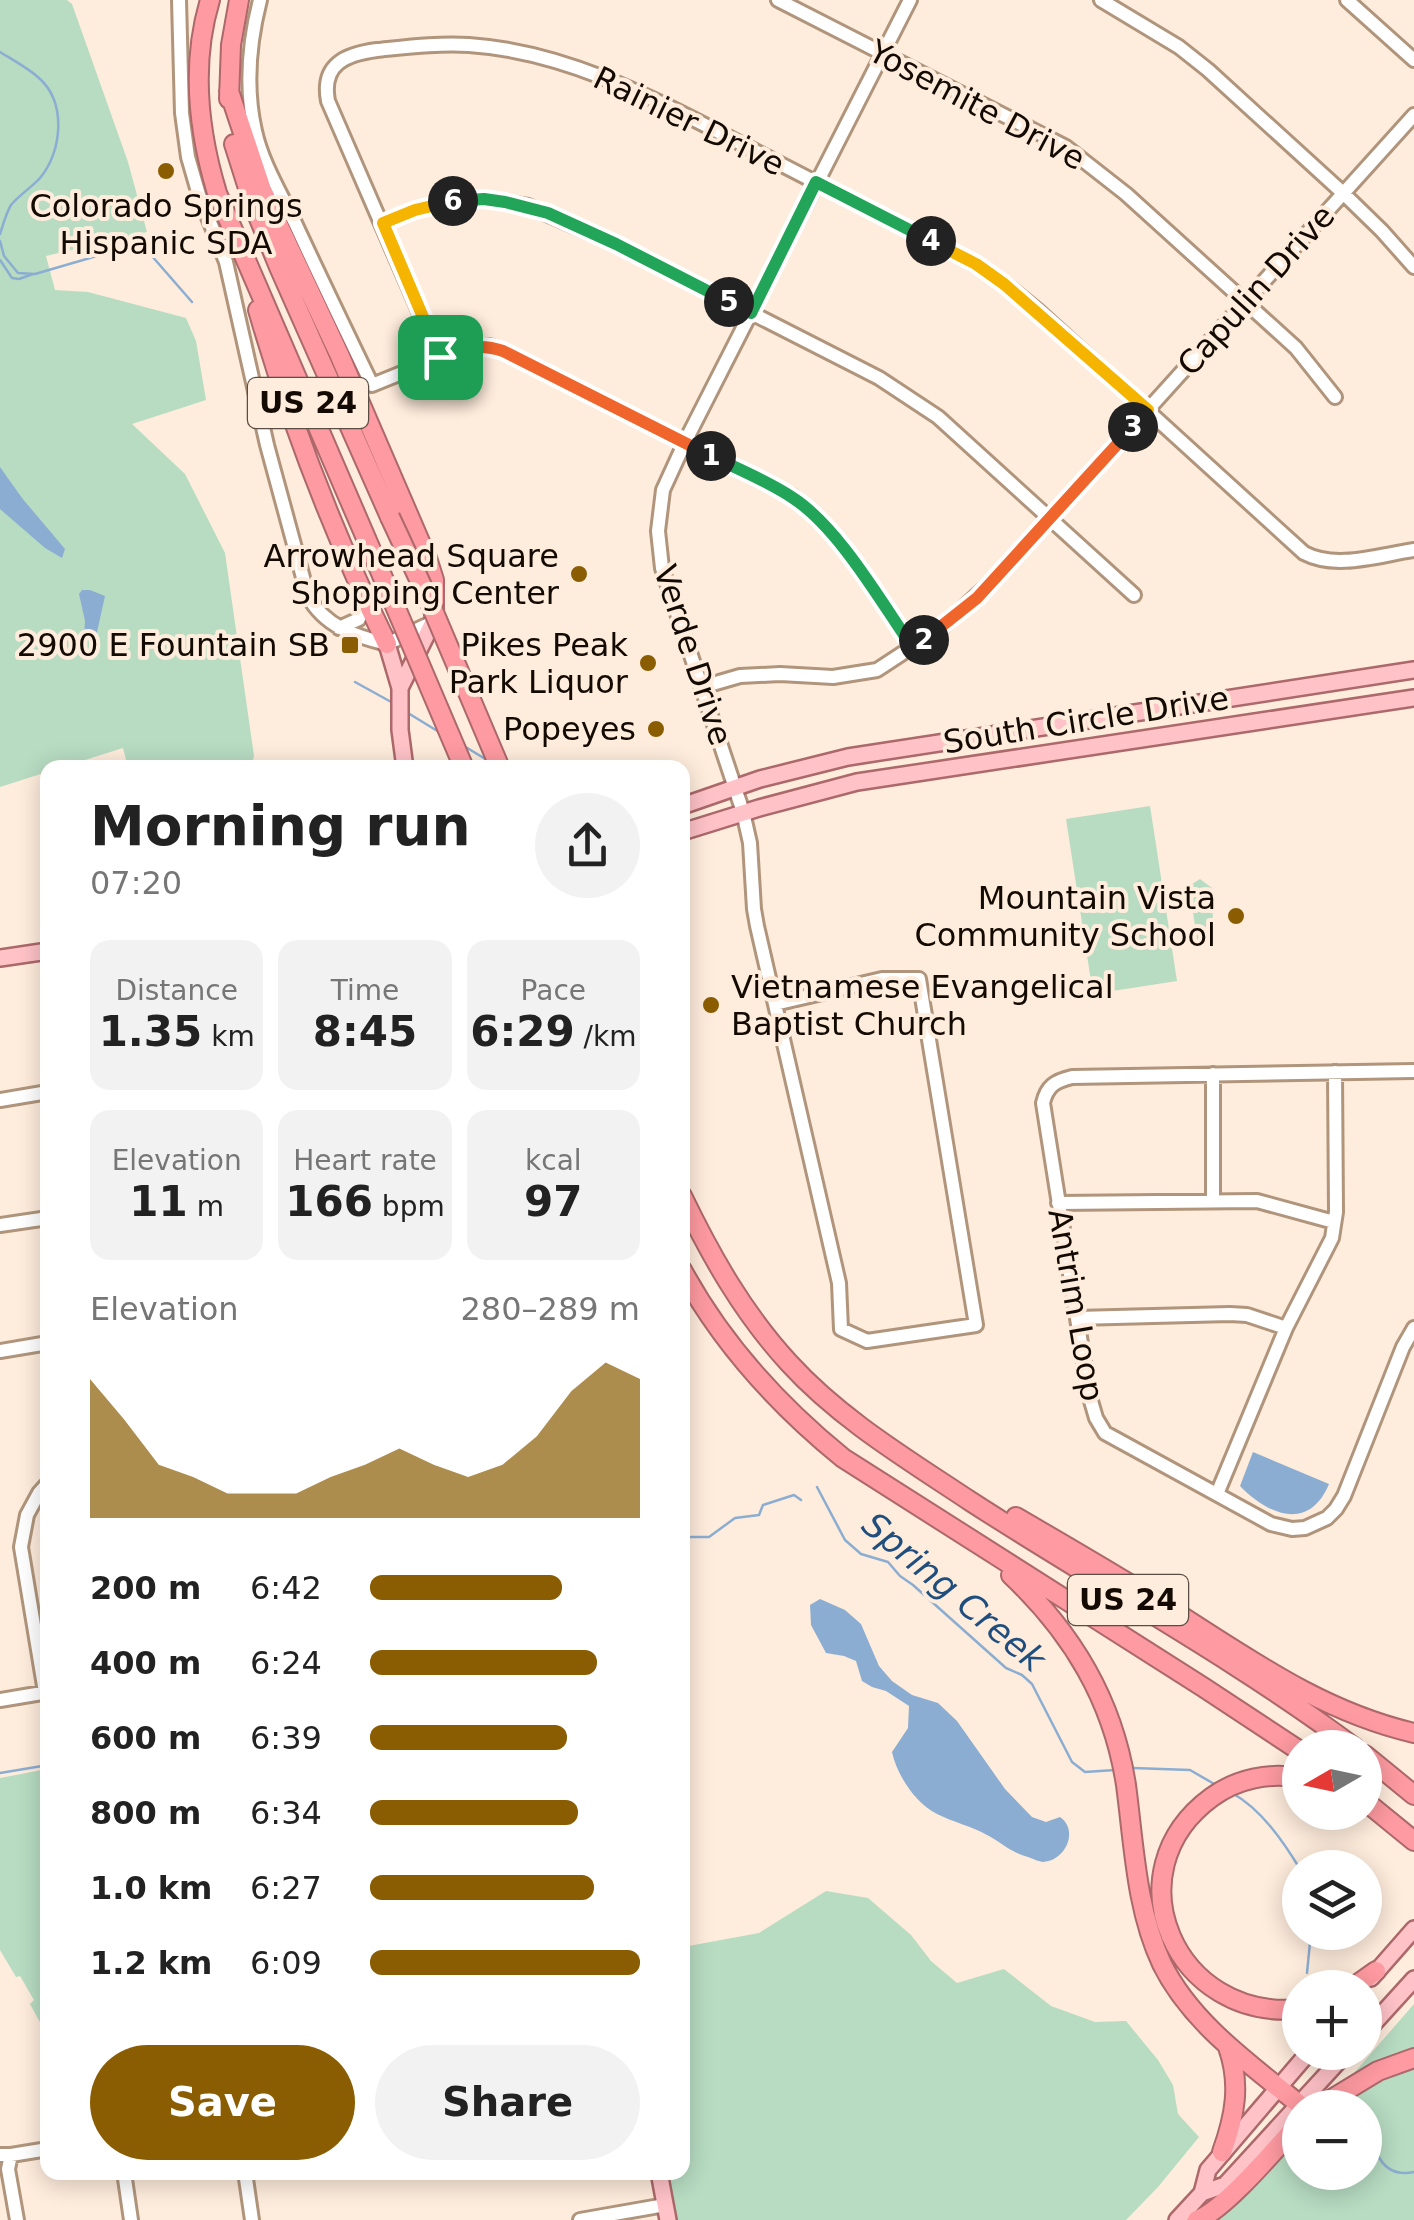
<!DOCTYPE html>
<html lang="en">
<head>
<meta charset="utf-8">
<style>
  body { margin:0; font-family:"DejaVu Sans",sans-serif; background:#f2f2f2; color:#222; height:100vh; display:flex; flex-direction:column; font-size:38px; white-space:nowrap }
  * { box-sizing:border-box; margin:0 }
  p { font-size:32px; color:#767676 }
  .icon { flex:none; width:55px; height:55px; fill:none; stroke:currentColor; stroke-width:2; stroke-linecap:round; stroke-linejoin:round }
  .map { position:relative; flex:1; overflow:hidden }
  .side { position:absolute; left:40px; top:760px; width:650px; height:1420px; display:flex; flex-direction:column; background:#fff; border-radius:20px; box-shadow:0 5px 25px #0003 }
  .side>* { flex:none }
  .needle { width:65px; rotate:261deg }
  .buttons { position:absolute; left:1282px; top:1730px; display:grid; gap:20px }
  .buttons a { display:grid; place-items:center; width:100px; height:100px; border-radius:50%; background:#fff; box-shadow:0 5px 25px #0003; font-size:50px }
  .pin { position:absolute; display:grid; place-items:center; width:85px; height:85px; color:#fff; margin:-42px; border-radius:20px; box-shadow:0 5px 15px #0006 }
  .km { position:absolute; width:50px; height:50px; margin:-25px; border-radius:50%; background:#222; color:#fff; font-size:28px; line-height:50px; text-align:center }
  .round { display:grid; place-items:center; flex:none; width:105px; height:105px; border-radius:52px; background:#f2f2f2 }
  .headline { display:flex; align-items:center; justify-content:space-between; height:170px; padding:0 50px }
  h1 { font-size:55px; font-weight:700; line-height:75px }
  .stats { display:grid; grid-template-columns:repeat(3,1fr); gap:15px; height:170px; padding:10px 50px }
  .stats div { display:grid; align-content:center; border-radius:20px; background:#f2f2f2; text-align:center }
  .stats b { font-size:42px; font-weight:700 }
  .stats small { font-size:28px; font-weight:400 }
  .stats p { font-size:28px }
  .chart { height:280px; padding:20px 50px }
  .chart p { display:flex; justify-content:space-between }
  .chart svg { width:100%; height:180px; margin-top:10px; fill:#8b5d02; opacity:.7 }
  .primary-button { display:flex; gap:20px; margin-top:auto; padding:20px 50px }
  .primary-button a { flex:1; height:115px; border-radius:60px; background:#8b5d02; color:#fff; font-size:40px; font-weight:700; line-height:115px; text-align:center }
  .primary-button a+a { background:#f2f2f2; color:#222 }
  ul { padding:0 50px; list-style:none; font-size:32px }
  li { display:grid; grid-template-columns:160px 120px 1fr; align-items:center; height:75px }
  li i { height:25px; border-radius:12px; background:#8b5d02 }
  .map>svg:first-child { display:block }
  .green { fill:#b7dcc2 }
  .water { fill:#8cadd2 }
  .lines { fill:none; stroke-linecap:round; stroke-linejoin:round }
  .stream { stroke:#8cadd2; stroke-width:2.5 }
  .minor-casing { stroke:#b0957c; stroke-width:18 }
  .major-casing { stroke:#ac686a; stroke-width:20 }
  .highway-casing { stroke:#ac686a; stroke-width:22 }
  .minor { stroke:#fff; stroke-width:12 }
  .major { stroke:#fec2c7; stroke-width:15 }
  .highway { stroke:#fe9aa1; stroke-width:18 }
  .highway-bridge-casing { stroke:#ac686a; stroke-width:22; stroke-linecap:butt }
  .highway-bridge { stroke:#fe9aa1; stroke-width:18 }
  .split-1-casing { stroke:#fff; stroke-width:20 }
  .split-2-casing { stroke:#fff; stroke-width:20 }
  .split-3-casing { stroke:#fff; stroke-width:20 }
  .split-4-casing { stroke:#fff; stroke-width:20 }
  .split-5-casing { stroke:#fff; stroke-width:20 }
  .split-6-casing { stroke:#fff; stroke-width:20 }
  .split-7-casing { stroke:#fff; stroke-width:20 }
  .split-1 { stroke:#f0652b; stroke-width:12 }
  .split-2 { stroke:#22a559; stroke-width:12 }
  .split-3 { stroke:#f0652b; stroke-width:12 }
  .split-4 { stroke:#f5b400; stroke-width:12 }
  .split-5 { stroke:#22a559; stroke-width:12 }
  .split-6 { stroke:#22a559; stroke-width:12 }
  .split-7 { stroke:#f5b400; stroke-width:12 }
  .poi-dot { fill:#8b5d02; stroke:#feecdc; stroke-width:4 }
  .labels { text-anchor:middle; stroke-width:8; stroke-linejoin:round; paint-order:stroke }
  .shield { fill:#feecdc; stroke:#5a4e44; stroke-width:2.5 }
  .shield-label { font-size:30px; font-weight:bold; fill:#130a03 }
  .street-label { font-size:32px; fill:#130a03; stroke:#feecdc }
  .poi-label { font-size:32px; fill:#130a03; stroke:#feecdc; text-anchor:end }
  .water-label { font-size:35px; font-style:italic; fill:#1f4e7e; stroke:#feecdc }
</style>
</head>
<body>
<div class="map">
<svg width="1414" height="2220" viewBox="0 0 1414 2220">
  <rect width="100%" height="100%" fill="#feecdc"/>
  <!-- green -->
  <path class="green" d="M0,0H67L72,4L128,162L147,232L46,256L55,290L88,292L186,318L196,341L206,400L132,424L185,474L225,553L254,756L251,767H128L123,748L63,767L48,768L47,772L0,787Z
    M1150,806L1177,981L1093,994L1066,819Z
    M1200,879L1212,888L1213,925L1206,933L1204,946H1198L1189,886Z
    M47,1769H48L47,2035L30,2004L34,2000L20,1976L16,1977L0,1950V1778Z
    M826,1891L868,1898L911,1935L931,1961L957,1983L1004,1969L1051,2006L1095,2022L1126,2021L1158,2060L1173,2085L1178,2114L1199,2137L1158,2187L1126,2220H668L666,2173L682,2172L683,1947L759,1933Z
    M1414,2004V2053L1354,2073Z
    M1414,2068V2220H1216L1300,2136V2172H1365V2108L1331,2107L1383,2077Z"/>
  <!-- water -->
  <path class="water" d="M0,467L22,498L65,549L62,558L45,548L0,509Z
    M82,590H90L105,596L95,641L84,636L85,621L79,594Z
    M1253,1452L1329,1484C1309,1532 1268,1515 1240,1486Z
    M820,1599L845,1610L861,1624L879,1666L892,1681L912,1695L938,1703L957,1721L1005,1789L1032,1817L1046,1822L1060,1817C1079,1830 1066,1861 1043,1862C1040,1862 1031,1858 1028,1857C1012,1853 1002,1843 987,1835C971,1826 953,1822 937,1814C915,1803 897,1775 892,1752L908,1728L909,1706L886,1691L872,1687L862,1681L856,1661L844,1656L826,1653L811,1625L810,1605Z"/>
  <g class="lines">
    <!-- stream -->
    <path class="stream" d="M0,52C13,60 28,68 39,78C67,103 62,152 40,178C31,188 19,195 11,205C6,213 3,225 0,234
      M0,241L4,256L18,273L35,274L114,251L134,250L151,255L192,302
      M0,260L12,278L19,279L33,274
      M355,682L393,703
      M408,713L439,732
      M464,746L487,760
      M817,1487L845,1540L861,1554L888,1562L900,1576L913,1585L1006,1668L1022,1675L1032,1684L1072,1762L1085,1772L1115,1770
      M682,1537H709L735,1518L759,1515L763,1505L794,1495L801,1500
      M1133,1768L1190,1770L1216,1785
      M0,1773L48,1765
      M1232,1793C1261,1809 1283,1841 1300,1869
      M1307,1973L1311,1932
      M1369,2110C1370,2139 1376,2180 1414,2172"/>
    <defs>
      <path id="minor" d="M179,0L182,113L188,157L199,195L226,262L267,445L308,596C325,627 355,636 387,644L433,622
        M260,0C249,43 245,87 255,131C262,163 281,194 295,223C320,277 346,331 372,385L461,349L489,346L503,351L792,496C843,535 876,595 913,648
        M778,0L1066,147L1126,194L1296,348L1335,397
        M1101,0L1179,47L1208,70L1343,193L1382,231L1414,267
        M1347,0L1414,60
        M383,223L415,210L455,200L483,199L528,206L616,244L879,378L938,417L1134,595
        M439,357L328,101C321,64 346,54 377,50C407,47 439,43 469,45C574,52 667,106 759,153C831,190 903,227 976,265L1005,284L1037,310L1304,553C1336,570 1379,555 1414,550
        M339,628L359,619L364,600
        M702,687L740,676L780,674L833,677L877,670L941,628L995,579L1414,115
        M775,1004L882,979H919L976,1325L867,1341L841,1329L839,1283L757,926L754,909L750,843L743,812L662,568L658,531L663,490L685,442L910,0
        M1414,1071L1072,1077C1055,1081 1047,1086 1043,1103L1089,1394L1096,1418L1105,1433L1271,1524L1292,1529L1305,1528L1327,1518L1336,1509L1344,1496L1403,1347L1414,1328
        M1213,1074V1200
        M0,1100L48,1092
        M1058,1203L1257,1201L1334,1222
        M0,1225L48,1218
        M1077,1318L1230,1314L1247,1315L1286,1328
        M0,1351L48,1343
        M1217,1494L1286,1328L1332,1238L1336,1212L1335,1072
        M45,1692L21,1547L27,1515L39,1493L48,1483
        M0,1700L48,1692
        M0,2155H11L48,2149
        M11,2155L8,2169L17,2220
        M124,2172L131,2220
        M245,2172L252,2220
        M580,2220L665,2205"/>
      <path id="major" d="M387,644L400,688V730L405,768
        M400,688L433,622
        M682,806L760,779L848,757L1414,670
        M682,832L759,808L857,782L1414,698
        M0,958L48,951
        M1371,1978L1414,1929
        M1365,2033L1414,1979
        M659,2172L668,2220
        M1202,2193L1208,2170L1309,2052
        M1177,2220L1202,2193L1225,2185L1347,2052"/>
      <path id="highway" d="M210,0C191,63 198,130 217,193L375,559
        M229,91L262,190L339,354L427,558L434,580V614
        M229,99L231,45L239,0
        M234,144L253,204L279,267L390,517
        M258,310C291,424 335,537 387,644
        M682,1196C711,1256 743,1313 789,1363C840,1419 907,1459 970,1501C1098,1584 1233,1657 1355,1748
        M682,1270C722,1344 778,1405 843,1458L1203,1687L1300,1751
        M1016,1517C1069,1548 1123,1579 1175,1612C1252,1661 1323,1712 1414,1733
        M1011,1575C1072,1633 1113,1700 1126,1785C1134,1845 1136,1909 1162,1964C1191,2023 1250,2064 1300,2105
        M1365,1755L1414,1795
        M1300,1778C1269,1772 1237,1779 1212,1797C1109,1872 1176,2022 1300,2009
        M1365,1801L1414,1841
        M1352,1988L1376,1971
        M1317,2108L1378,2071L1414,2058
        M1222,2152C1235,2116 1241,2084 1228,2047
        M1197,2220C1225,2210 1278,2146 1300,2122"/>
    </defs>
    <!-- minor casing -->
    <use href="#minor" class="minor-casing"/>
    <!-- major casing -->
    <use href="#major" class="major-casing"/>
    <!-- highway casing -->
    <use href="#highway" class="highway-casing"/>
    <!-- minor -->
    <use href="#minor" class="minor"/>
    <!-- major -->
    <use href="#major" class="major"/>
    <!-- highway -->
    <use href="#highway" class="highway"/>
    <defs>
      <path id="highway-bridge" d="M390,517L430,603L500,768
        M375,559L464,768"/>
    </defs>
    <!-- highway-bridge casing -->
    <use href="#highway-bridge" class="highway-bridge-casing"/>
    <!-- highway-bridge -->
    <use href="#highway-bridge" class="highway-bridge"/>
  </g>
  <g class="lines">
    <defs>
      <path id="split-1" d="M440,357C462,348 479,343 503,351L711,456"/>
      <path id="split-2" d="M711,456C738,469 768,481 793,498C839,528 881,602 913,648L924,640"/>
      <path id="split-3" d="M924,640L977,598L1133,427"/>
      <path id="split-4" d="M931,241L976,264L1004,284L1148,410L1133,427"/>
      <path id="split-5" d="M729,302L751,313L816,182L931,241"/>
      <path id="split-6" d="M453,201L484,199L505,202L548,213L616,244L729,302"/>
      <path id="split-7" d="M440,357L383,223L415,210L453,201"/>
    </defs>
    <!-- split-1 casing -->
    <use href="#split-1" class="split-1-casing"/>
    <!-- split-2 casing -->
    <use href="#split-2" class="split-2-casing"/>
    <!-- split-3 casing -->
    <use href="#split-3" class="split-3-casing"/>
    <!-- split-4 casing -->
    <use href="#split-4" class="split-4-casing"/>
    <!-- split-5 casing -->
    <use href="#split-5" class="split-5-casing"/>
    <!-- split-6 casing -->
    <use href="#split-6" class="split-6-casing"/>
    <!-- split-7 casing -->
    <use href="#split-7" class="split-7-casing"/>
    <!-- split-1 -->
    <use href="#split-1" class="split-1"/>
    <!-- split-2 -->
    <use href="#split-2" class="split-2"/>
    <!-- split-3 -->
    <use href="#split-3" class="split-3"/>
    <!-- split-4 -->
    <use href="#split-4" class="split-4"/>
    <!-- split-5 -->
    <use href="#split-5" class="split-5"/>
    <!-- split-6 -->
    <use href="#split-6" class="split-6"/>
    <!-- split-7 -->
    <use href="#split-7" class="split-7"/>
  </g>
  <!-- markers -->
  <g class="poi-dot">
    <circle cx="166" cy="171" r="10"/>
    <circle cx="579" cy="574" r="10"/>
    <rect x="340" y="635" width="20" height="20" rx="5"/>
    <circle cx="648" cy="663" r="10"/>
    <circle cx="656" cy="729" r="10"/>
    <circle cx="1236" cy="916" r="10"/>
    <circle cx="711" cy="1005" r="10"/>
  </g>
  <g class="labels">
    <!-- shield labels -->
    <g class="shield">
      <rect x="248" y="378" width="120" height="50" rx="8"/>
      <rect x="1068" y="1575" width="120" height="50" rx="8"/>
    </g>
    <g class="shield-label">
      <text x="308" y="413">US 24</text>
      <text x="1128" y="1610">US 24</text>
    </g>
    <!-- street labels -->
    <g class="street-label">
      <text transform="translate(977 105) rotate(28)" y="11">Yosemite Drive</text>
      <text transform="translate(689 121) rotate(26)" y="11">Rainier Drive</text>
      <text transform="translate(1256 290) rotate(-48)" y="11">Capulin Drive</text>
      <text transform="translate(693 655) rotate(72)" y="11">Verde Drive</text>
      <text transform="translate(1086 720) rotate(-9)" y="11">South Circle Drive</text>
      <text transform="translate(1076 1305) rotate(80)" y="11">Antrim Loop</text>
    </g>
    <!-- poi labels -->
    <g class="poi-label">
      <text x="166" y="217" text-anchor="middle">Colorado Springs<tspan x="166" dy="37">Hispanic SDA</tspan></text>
      <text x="559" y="567">Arrowhead Square<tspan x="559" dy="37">Shopping Center</tspan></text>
      <text x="330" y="656">2900 E Fountain SB</text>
      <text x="628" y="656">Pikes Peak<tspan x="628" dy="37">Park Liquor</tspan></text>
      <text x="636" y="740">Popeyes</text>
      <text x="1216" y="909">Mountain Vista<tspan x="1216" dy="37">Community School</tspan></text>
      <text x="731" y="998" text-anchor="start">Vietnamese Evangelical<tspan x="731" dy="37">Baptist Church</tspan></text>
    </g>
    <!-- water labels -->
    <g class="water-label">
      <text transform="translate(954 1592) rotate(40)" y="12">Spring Creek</text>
    </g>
  </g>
</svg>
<div class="buttons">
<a><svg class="needle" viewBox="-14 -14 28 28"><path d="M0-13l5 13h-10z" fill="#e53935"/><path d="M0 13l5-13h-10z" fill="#767676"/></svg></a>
<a><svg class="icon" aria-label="layers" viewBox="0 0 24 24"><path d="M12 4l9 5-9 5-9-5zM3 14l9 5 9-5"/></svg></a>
<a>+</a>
<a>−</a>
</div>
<div class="pin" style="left:440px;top:357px;background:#1e9e55"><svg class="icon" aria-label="arrive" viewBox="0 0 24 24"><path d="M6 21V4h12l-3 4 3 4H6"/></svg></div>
<b class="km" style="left:711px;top:456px">1</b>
<b class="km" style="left:924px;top:640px">2</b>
<b class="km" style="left:1133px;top:427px">3</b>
<b class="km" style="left:931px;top:241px">4</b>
<b class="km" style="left:729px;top:302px">5</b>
<b class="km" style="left:453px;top:201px">6</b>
<section class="side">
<div class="headline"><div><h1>Morning run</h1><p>07:20</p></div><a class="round"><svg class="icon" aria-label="share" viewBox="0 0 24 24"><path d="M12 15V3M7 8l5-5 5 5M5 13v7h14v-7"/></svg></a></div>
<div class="stats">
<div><p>Distance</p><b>1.35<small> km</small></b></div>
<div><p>Time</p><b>8:45</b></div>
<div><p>Pace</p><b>6:29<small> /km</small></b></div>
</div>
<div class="stats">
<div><p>Elevation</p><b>11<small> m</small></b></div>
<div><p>Heart rate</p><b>166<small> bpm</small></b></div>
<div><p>kcal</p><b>97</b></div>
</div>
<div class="chart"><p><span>Elevation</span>280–289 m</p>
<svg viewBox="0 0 160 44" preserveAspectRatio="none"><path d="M0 44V10L10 20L20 31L30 34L40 38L50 38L60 38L70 34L80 31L90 27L100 31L110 34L120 31L130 24L140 13L150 6L160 10V44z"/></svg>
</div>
<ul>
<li><b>200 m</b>6:42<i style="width:71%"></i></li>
<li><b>400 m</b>6:24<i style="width:84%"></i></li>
<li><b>600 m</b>6:39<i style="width:73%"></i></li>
<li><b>800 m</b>6:34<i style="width:77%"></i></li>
<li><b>1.0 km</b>6:27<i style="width:83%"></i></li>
<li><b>1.2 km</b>6:09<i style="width:100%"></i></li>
</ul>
<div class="primary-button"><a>Save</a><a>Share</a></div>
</section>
</div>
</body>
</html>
